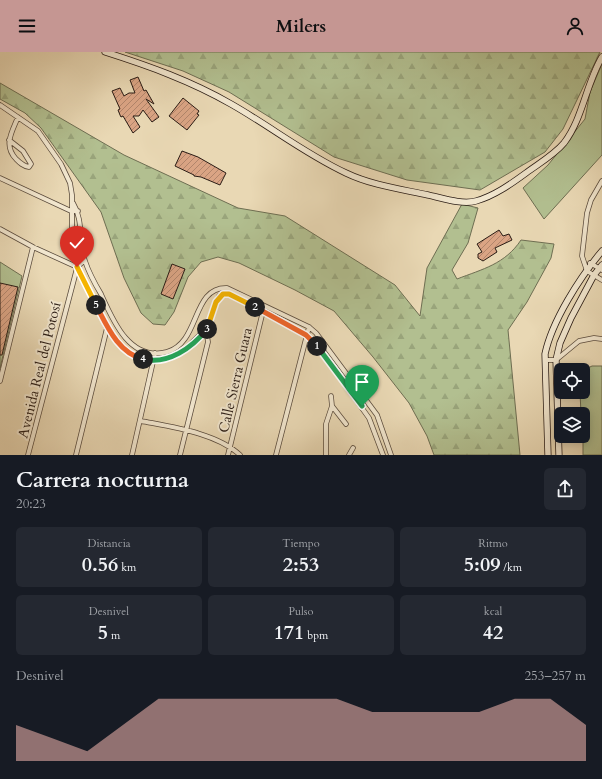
<!DOCTYPE html>
<html lang="es">
<head>
<meta charset="utf-8">
<style>
  body { margin:0; font-family:Cardo,serif; background:#242831; color:#f1f3f6; height:100vh; display:flex; flex-direction:column; font-size:15px; white-space:nowrap }
  * { box-sizing:border-box; margin:0 }
  p { font-size:13px; color:#9ea1a6 }
  .icon { flex:none; width:22px; height:22px; fill:none; stroke:currentColor; stroke-width:2; stroke-linecap:round; stroke-linejoin:round }
  .map { position:relative; height:403px; overflow:hidden }
  .sheet { display:flex; flex-direction:column; background:#171b24; flex:1 }
  .sheet>* { flex:none }
  .buttons { position:absolute; left:554px; top:311px; display:grid; gap:8px }
  .buttons a { display:grid; place-items:center; width:36px; height:36px; border-radius:6px; background:#171b24; box-shadow:0 2px 10px #0003; font-size:20px }
  .pin { position:absolute; display:grid; place-items:center; width:34px; height:34px; color:#fff; margin:-41px -17px; border-radius:50% 50% 50% 0; rotate:-45deg; box-shadow:0 0 4px #0007 }
  .pin .icon { rotate:45deg }
  .km { position:absolute; width:20px; height:20px; margin:-10px; border-radius:50%; background:#222; color:#fff; font-size:11px; line-height:20px; text-align:center }
  .round { display:grid; place-items:center; flex:none; width:42px; height:42px; border-radius:6px; background:#242831 }
  .headline { display:flex; align-items:center; justify-content:space-between; height:68px; padding:0 16px }
  h1 { font-size:22px; font-weight:600; line-height:30px }
  .stats { display:grid; grid-template-columns:repeat(3,1fr); gap:6px; height:68px; padding:4px 16px }
  .stats div { display:grid; align-content:center; border-radius:6px; background:#242831; text-align:center }
  .stats b { font-size:20px; font-weight:600 }
  .stats small { font-size:11px; font-weight:400 }
  .stats p { font-size:11px }
  .chart { height:112px; padding:8px 16px }
  .chart p { display:flex; justify-content:space-between }
  .chart svg { width:100%; height:72px; margin-top:4px; fill:#c59692; opacity:.7 }
  header { display:flex; justify-content:space-between; align-items:center; height:52px; padding:0 16px; background:#c59692; color:#111; font-size:18px; font-weight:600 }
  .map>svg:first-child { display:block }
  .green { fill:#b2bf90; stroke:#6e6e52 }
  .forest { fill:url(#forest-firs); stroke:#6e6e52 }
  .building { fill:url(#building-hatch); stroke:#2a1c15 }
  .lines { fill:none; stroke-linecap:round; stroke-linejoin:round }
  .street-casing { stroke:#5a4b3d; stroke-width:5.5 }
  .secondary-casing { stroke:#2a1c15; stroke-width:7 }
  .street { stroke:#f1e6ce; stroke-width:4 }
  .secondary { stroke:#f1e6ce; stroke-width:5.5 }
  .split-1-casing { stroke:#fff; stroke-width:8 }
  .split-2-casing { stroke:#fff; stroke-width:8 }
  .split-3-casing { stroke:#fff; stroke-width:8 }
  .split-4-casing { stroke:#fff; stroke-width:8 }
  .split-5-casing { stroke:#fff; stroke-width:8 }
  .split-6-casing { stroke:#fff; stroke-width:8 }
  .split-1 { stroke:#22a559; stroke-width:5 }
  .split-2 { stroke:#f0652b; stroke-width:5 }
  .split-3 { stroke:#f5b400; stroke-width:5 }
  .split-4 { stroke:#22a559; stroke-width:5 }
  .split-5 { stroke:#f0652b; stroke-width:5 }
  .split-6 { stroke:#f5b400; stroke-width:5 }
  .labels { text-anchor:middle; stroke-width:4; stroke-linejoin:round; paint-order:stroke }
  .street-label { font-size:14px; fill:#2a1c15; stroke:#f1e6ce }
</style>
</head>
<body>
<header><svg class="icon" aria-label="menu" viewBox="0 0 24 24"><path d="M4 6h16M4 12h16M4 18h16"/></svg>Milers<svg class="icon" aria-label="person" viewBox="0 0 24 24"><circle cx="12" cy="8" r="4"/><path d="M4 21q1-7 8-7t8 7"/></svg></header>
<div class="map">
<svg width="602" height="403" viewBox="0 0 602 403">
  <defs>
    <pattern id="forest-firs" width="22" height="20" patternUnits="userSpaceOnUse"><rect width="22" height="20" fill="#b2bf90"/><path d="M5 1l3.5 6h-7zM16 11l3.5 6h-7z" fill="#99a47b"/></pattern>
    <pattern id="building-hatch" width="6" height="6" patternUnits="userSpaceOnUse"><rect width="6" height="6" fill="#daa484"/><path d="M-1 1l2-2M0 6l6-6M5 7l2-2" fill="none" stroke="#b1856b"/></pattern>
  </defs>
  <rect width="100%" height="100%" fill="#e9d8b4"/>
  <filter id="stains"><feTurbulence type="fractalNoise" baseFrequency=".005" numOctaves="4"/><feColorMatrix values="0 0 0 0 .2 0 0 0 0 .09 0 0 0 0 .02 0 0 0 .5 -.17"/></filter>
  <radialGradient id="worn" r=".72"><stop offset=".6" stop-color="#630" stop-opacity="0"/><stop offset="1" stop-color="#630" stop-opacity=".3"/></radialGradient>
  <!-- green -->
  <path class="green" d="M602,12V103L544,167L523,136L548,113L585,67L590,40Z
    M0,210L22,224L0,316Z
    M592,314H602V403H583V362H581L580,340H583L584,318Z"/>
  <!-- forest -->
  <path class="forest" d="M125,0H600L563,77L545,100L480,138L407,128L334,105L229,40L183,19Z
    M0,31L124,103L238,156L285,164L395,233L420,264L427,216L462,152L478,156L468,191L452,218L457,227C483,217 505,212 521,188L554,192L551,206L527,250L508,278L520,403H434L427,384L409,351L373,305L334,259L295,238L239,211L218,205L201,210L188,225L174,260L165,273L153,272L141,261L124,226L101,160L41,76L25,61L0,47Z"/>
  <!-- building -->
  <path class="building" d="M138,25L144,39L146,38L154,52L146,47L159,65L152,70L143,58L139,64H133L140,75L133,81L123,64L121,65L120,63L118,58L120,57L112,39L120,36L124,44L129,41H135L130,28Z
    M183,46L199,59L197,62L199,63L187,78L169,64Z
    M182,99L198,105L226,121L220,133L201,125L194,124V123L175,114Z
    M499,178L503,184L509,182L512,188L495,196L497,200L483,209L478,206V202L482,200L477,192Z
    M172,212L185,217L173,247L161,242Z
    M0,231L18,235L2,303H0Z"/>
  <g class="lines">
    <defs>
      <path id="street" d="M0,53L38,79L61,112L70,131L72,143V189L77,215L107,276L125,298L139,306L154,309L167,307L182,300L206,277L219,244L229,242L293,276L314,289L369,366L383,403
        M9,88L23,99L31,112L29,115C23,114 20,111 16,107C3,93 12,80 18,65
        M0,126L71,159H78
        M602,129L591,148L587,161L582,204L587,219L602,228
        M73,151C84,169 78,190 85,209C89,221 95,232 101,242C113,269 130,310 167,300C201,290 191,235 227,236L309,275L316,281L377,363L391,403
        M0,177L33,195L77,215L84,209
        M590,211L602,218
        M545,308H556L579,289L594,286L602,287
        M0,329L33,195
        M331,344L332,354L346,372
        M141,369C172,375 217,381 240,403
        M28,403L77,216
        M76,403L107,276
        M132,403L155,301
        M180,403L208,290L206,277
        M228,403L263,259
        M276,403L309,275
        M326,403V372L332,354
        M349,403L353,396"/>
      <path id="secondary" d="M105,0C149,14 191,29 231,52C270,74 305,102 346,121C371,133 400,137 428,143C442,146 462,153 476,149C494,144 511,132 526,121C538,112 554,103 564,91C583,66 586,32 602,5
        M548,403L545,302C552,269 580,225 602,199
        M559,403L556,308L560,291L571,266L594,223L602,213"/>
    </defs>
    <!-- street casing -->
    <use href="#street" class="street-casing"/>
    <!-- secondary casing -->
    <use href="#secondary" class="secondary-casing"/>
    <!-- street -->
    <use href="#street" class="street"/>
    <!-- secondary -->
    <use href="#secondary" class="secondary"/>
  </g>
  <g class="lines">
    <defs>
      <path id="split-1" d="M317,294L362,354"/>
      <path id="split-2" d="M255,255L306,283L317,294"/>
      <path id="split-3" d="M207,277L216,250L223,242H229L255,255"/>
      <path id="split-4" d="M143,307C168,313 192,296 207,277"/>
      <path id="split-5" d="M96,253C107,274 118,301 143,307"/>
      <path id="split-6" d="M77,215L96,253"/>
    </defs>
    <!-- split-1 casing -->
    <use href="#split-1" class="split-1-casing"/>
    <!-- split-2 casing -->
    <use href="#split-2" class="split-2-casing"/>
    <!-- split-3 casing -->
    <use href="#split-3" class="split-3-casing"/>
    <!-- split-4 casing -->
    <use href="#split-4" class="split-4-casing"/>
    <!-- split-5 casing -->
    <use href="#split-5" class="split-5-casing"/>
    <!-- split-6 casing -->
    <use href="#split-6" class="split-6-casing"/>
    <!-- split-1 -->
    <use href="#split-1" class="split-1"/>
    <!-- split-2 -->
    <use href="#split-2" class="split-2"/>
    <!-- split-3 -->
    <use href="#split-3" class="split-3"/>
    <!-- split-4 -->
    <use href="#split-4" class="split-4"/>
    <!-- split-5 -->
    <use href="#split-5" class="split-5"/>
    <!-- split-6 -->
    <use href="#split-6" class="split-6"/>
  </g>
  <g class="labels">
    <!-- street labels -->
    <g class="street-label">
      <text transform="translate(39 318) rotate(-76)" y="5">Avenida Real del Potosí</text>
      <text transform="translate(235 328) rotate(-77)" y="5">Calle Sierra Guara</text>
    </g>
  </g>
  <rect width="100%" height="100%" filter="url(#stains)"/>
  <rect width="100%" height="100%" fill="url(#worn)"/>
</svg>
<div class="buttons">
<a><svg class="icon" aria-label="locate" viewBox="0 0 24 24"><circle cx="12" cy="12" r="6"/><path d="M12 2v4M12 18v4M2 12h4M18 12h4"/></svg></a>
<a><svg class="icon" aria-label="layers" viewBox="0 0 24 24"><path d="M12 4l9 5-9 5-9-5zM3 14l9 5 9-5"/></svg></a>
</div>
<div class="pin" style="left:362px;top:354px;background:#1e9e55"><svg class="icon" aria-label="arrive" viewBox="0 0 24 24"><path d="M6 21V4h12l-3 4 3 4H6"/></svg></div>
<div class="pin" style="left:77px;top:215px;background:#d93025"><svg class="icon" aria-label="check" viewBox="0 0 24 24"><path d="M5 12l5 5 9-10"/></svg></div>
<b class="km" style="left:317px;top:294px">1</b>
<b class="km" style="left:255px;top:255px">2</b>
<b class="km" style="left:207px;top:277px">3</b>
<b class="km" style="left:143px;top:307px">4</b>
<b class="km" style="left:96px;top:253px">5</b>
</div>
<section class="sheet">
<div class="headline"><div><h1>Carrera nocturna</h1><p>20:23</p></div><a class="round"><svg class="icon" aria-label="share" viewBox="0 0 24 24"><path d="M12 15V3M7 8l5-5 5 5M5 13v7h14v-7"/></svg></a></div>
<div class="stats">
<div><p>Distancia</p><b>0.56<small> km</small></b></div>
<div><p>Tiempo</p><b>2:53</b></div>
<div><p>Ritmo</p><b>5:09<small> /km</small></b></div>
</div>
<div class="stats">
<div><p>Desnivel</p><b>5<small> m</small></b></div>
<div><p>Pulso</p><b>171<small> bpm</small></b></div>
<div><p>kcal</p><b>42</b></div>
</div>
<div class="chart"><p><span>Desnivel</span>253–257 m</p>
<svg viewBox="0 0 160 44" preserveAspectRatio="none"><path d="M0 44V22L10 30L20 38L30 22L40 6L50 6L60 6L70 6L80 6L90 6L100 14L110 14L120 14L130 14L140 6L150 6L160 22V44z"/></svg>
</div>
</section>
</body>
</html>
